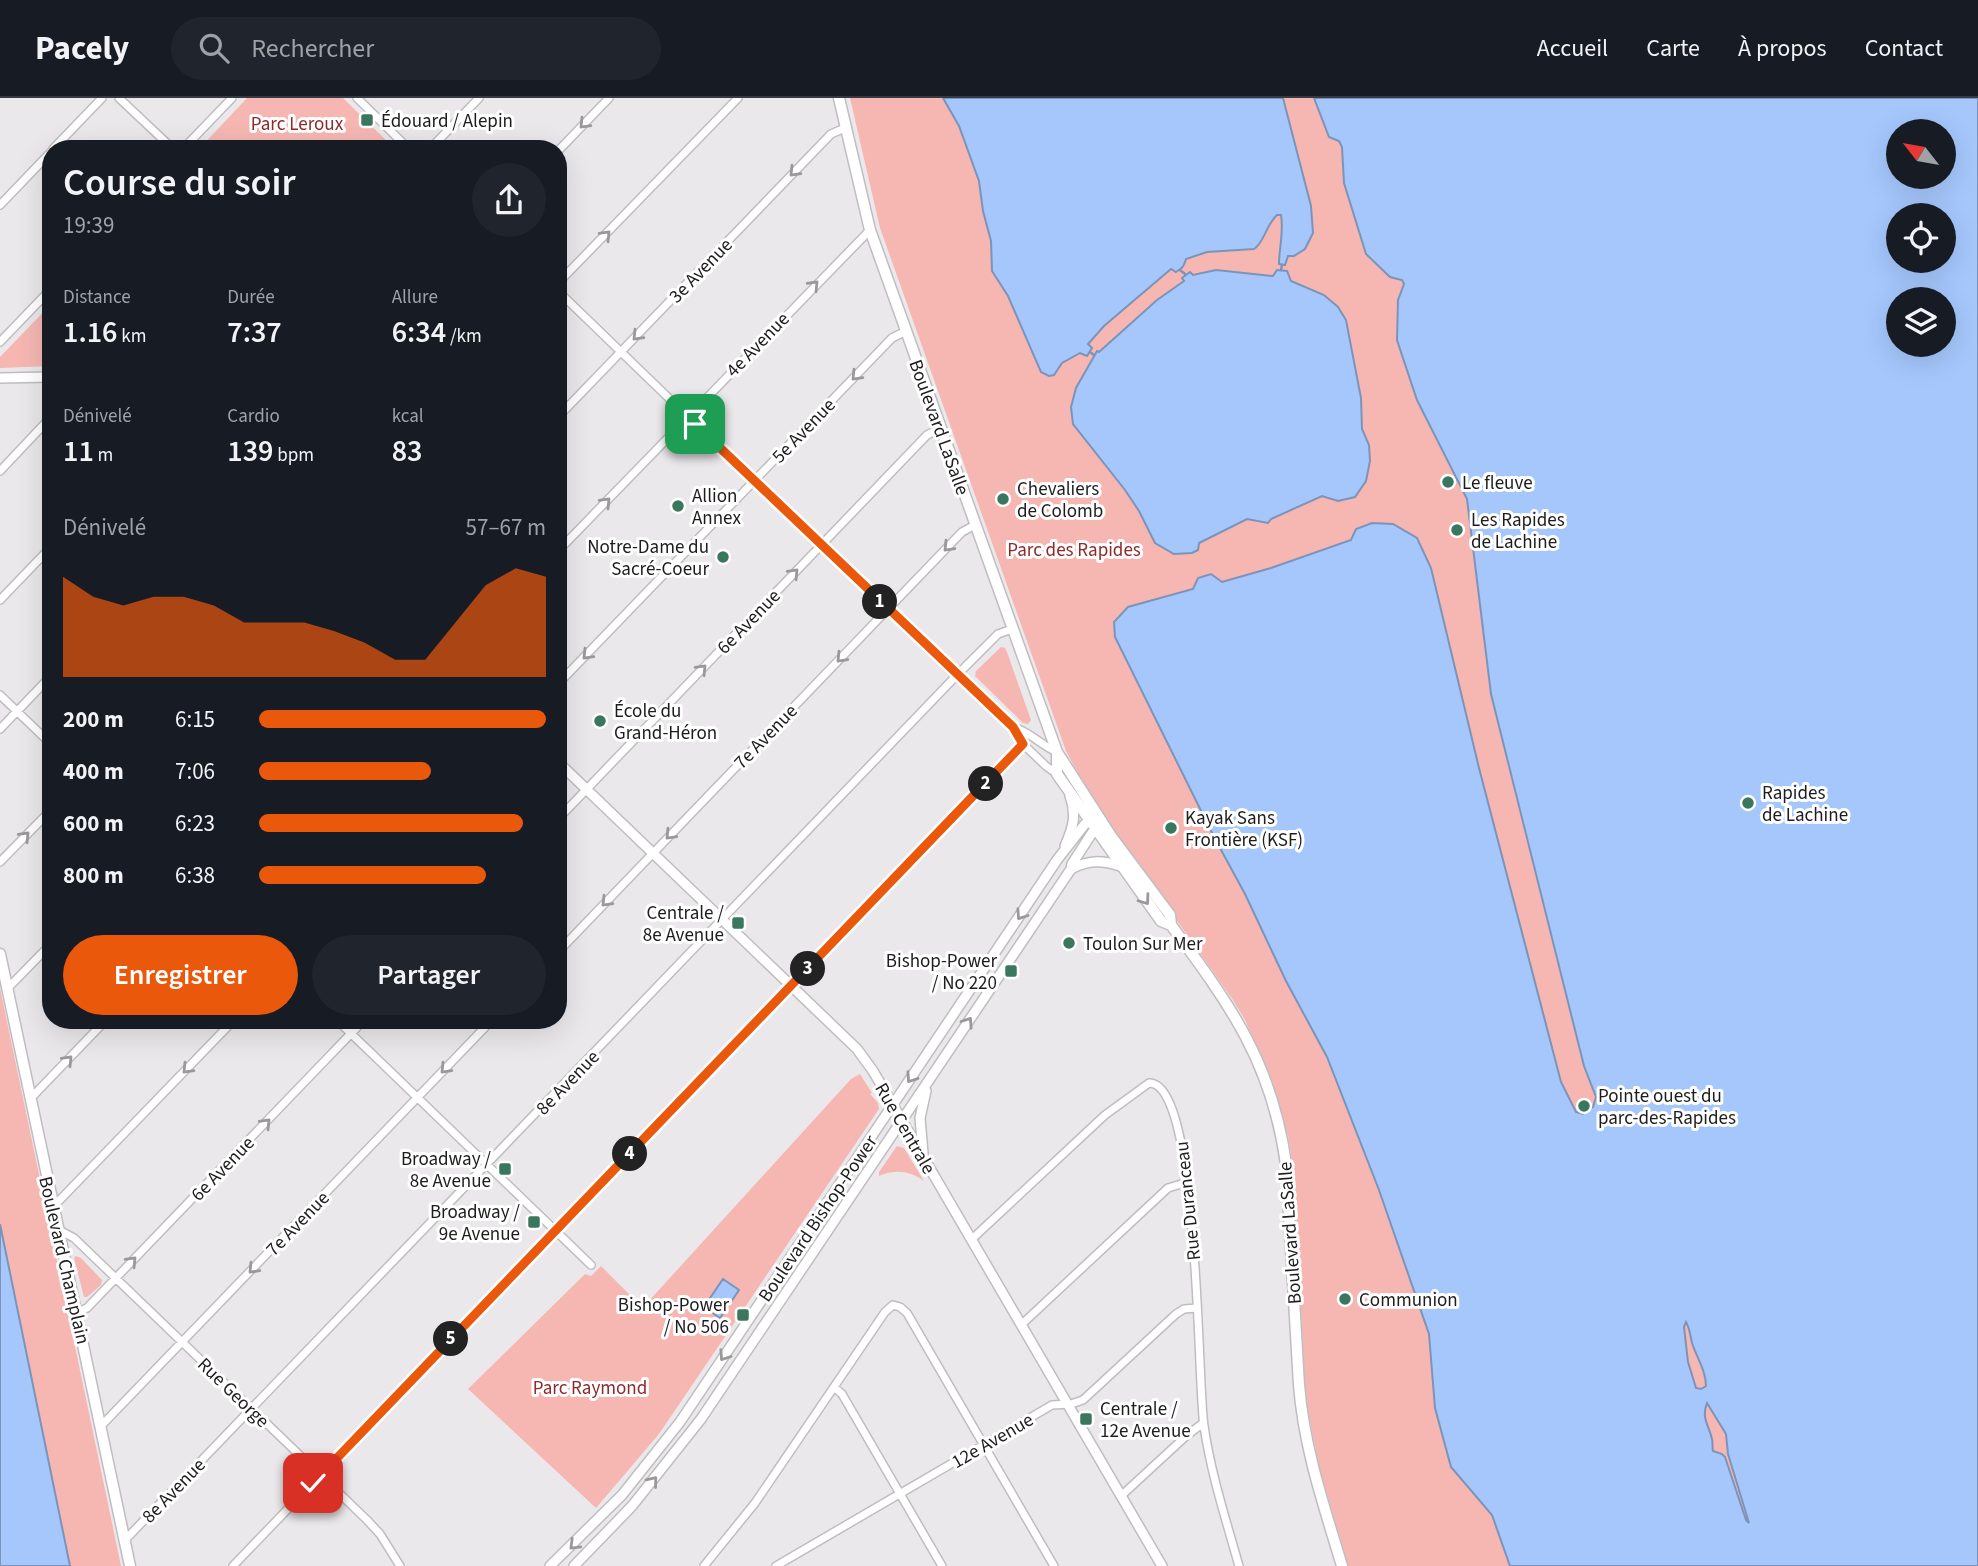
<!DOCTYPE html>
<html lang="fr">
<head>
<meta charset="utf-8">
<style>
  body { margin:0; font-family:"Source Sans 3",sans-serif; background:#20242c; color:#f1f3f6; height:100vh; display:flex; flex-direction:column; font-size:26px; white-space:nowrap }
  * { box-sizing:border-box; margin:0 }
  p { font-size:23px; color:#9ea1a6 }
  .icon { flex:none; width:38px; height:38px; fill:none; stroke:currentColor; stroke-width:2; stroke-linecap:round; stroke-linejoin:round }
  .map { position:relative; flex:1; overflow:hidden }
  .drawer { position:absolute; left:42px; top:42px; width:525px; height:889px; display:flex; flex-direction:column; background:#171b24; border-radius:28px; box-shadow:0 7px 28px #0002 }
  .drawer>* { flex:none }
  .needle { width:46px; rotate:301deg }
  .buttons { position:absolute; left:1886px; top:21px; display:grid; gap:14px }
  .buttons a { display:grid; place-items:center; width:70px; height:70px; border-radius:50%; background:#171b24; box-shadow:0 7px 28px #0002; font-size:35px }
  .pin { position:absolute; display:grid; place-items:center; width:60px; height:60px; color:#fff; margin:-30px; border-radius:14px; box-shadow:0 4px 10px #0006 }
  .km { position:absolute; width:35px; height:35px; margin:-18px; border-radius:50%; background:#222; color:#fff; font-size:19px; line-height:35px; text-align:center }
  .round { display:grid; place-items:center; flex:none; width:74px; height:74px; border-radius:37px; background:#20242c }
  .summary { display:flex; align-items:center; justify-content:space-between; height:119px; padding:0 21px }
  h1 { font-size:38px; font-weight:600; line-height:52px }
  .figures { display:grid; grid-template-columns:repeat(3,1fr); gap:10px; height:119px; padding:7px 21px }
  .figures div { display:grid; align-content:center }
  .figures b { font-size:30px; font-weight:600 }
  .figures small { font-size:19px; font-weight:400 }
  .figures p { font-size:19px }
  .chart { height:196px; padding:14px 21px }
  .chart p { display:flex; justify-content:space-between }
  .chart svg { width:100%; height:126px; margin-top:7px; fill:#ea580c; opacity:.7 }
  .button { display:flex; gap:14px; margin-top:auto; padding:14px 21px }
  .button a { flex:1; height:80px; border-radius:42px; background:#ea580c; color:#fff; font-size:28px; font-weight:600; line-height:80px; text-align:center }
  .button a+a { background:#20242c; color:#f1f3f6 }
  ul { padding:0 21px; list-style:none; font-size:23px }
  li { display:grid; grid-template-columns:112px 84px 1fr; align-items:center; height:52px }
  li i { height:18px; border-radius:9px; background:#ea580c }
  header { display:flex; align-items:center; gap:42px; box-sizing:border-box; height:98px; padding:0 35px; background:#171b24; border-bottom:2px solid #363941 }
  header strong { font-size:33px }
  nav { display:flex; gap:38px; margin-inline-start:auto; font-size:24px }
  .search { width:490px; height:63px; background:#20242c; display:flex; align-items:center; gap:18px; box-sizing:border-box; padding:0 24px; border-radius:38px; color:#9ea1a6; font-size:26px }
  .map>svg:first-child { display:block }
  .green { fill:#f6b7b3; fill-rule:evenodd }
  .water { fill:#a5c7fc; stroke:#7c94b9; stroke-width:2; fill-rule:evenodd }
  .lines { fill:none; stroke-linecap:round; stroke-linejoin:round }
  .stream { stroke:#7c94b9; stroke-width:2.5 }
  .minor-casing { stroke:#c0bdc1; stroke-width:10 }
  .tertiary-casing { stroke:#c0bdc1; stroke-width:12 }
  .secondary-casing { stroke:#c0bdc1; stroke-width:13 }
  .minor { stroke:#fff; stroke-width:7 }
  .tertiary { stroke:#fff; stroke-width:9 }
  .secondary { stroke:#fff; stroke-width:10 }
  .oneway { stroke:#9a999a }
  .route-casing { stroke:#fff; stroke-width:14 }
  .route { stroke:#ea580c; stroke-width:9 }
  .poi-dot { fill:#3b765f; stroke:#fff; stroke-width:2.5 }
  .labels { text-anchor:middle; stroke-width:6; stroke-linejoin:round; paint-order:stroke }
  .poi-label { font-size:19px; fill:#1e1d1e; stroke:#fff; text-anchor:start }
  .park-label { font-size:19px; fill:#8e2a2c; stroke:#fff }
  .street-label { font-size:19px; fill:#1e1d1e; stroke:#fff }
</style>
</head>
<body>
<header>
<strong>Pacely</strong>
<div class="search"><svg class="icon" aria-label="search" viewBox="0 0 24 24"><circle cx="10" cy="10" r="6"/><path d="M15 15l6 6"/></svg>Rechercher</div>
<nav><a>Accueil</a><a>Carte</a><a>À propos</a><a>Contact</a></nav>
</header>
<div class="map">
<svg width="1978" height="1468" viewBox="0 0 1978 1468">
  <rect width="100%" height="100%" fill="#ebe8eb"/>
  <!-- green -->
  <path class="green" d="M247,0H343L395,51H199Z
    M850,0H1978V1468H1348L1320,1372L1306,1305L1293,1069L1288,1038L1273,986L1245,922L1233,902L1107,724L1090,698L1066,653L880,130ZM1899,33H1944V79H1899ZM1899,117H1944V163H1899ZM1899,201H1944V247H1899Z
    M51,206V268L0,270V259Z
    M1001,549L1005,550L1007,554L1031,622L1028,626L1023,625L975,578L976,573Z
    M0,890L121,1468H70L0,1126Z
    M860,976L872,995L870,996L878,1005L879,1011L659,1336L596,1410L468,1291L585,1176L591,1178L601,1168L638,1205H647L851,981Z
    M897,1048L904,1050L924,1083C910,1073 895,1071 879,1078V1074Z
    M76,1158L81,1160L102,1182L101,1187L87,1199H84L74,1160Z"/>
  <!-- water -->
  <path class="water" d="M943,0H1283L1311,108L1313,135L1305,151L1294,158H1288L1285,167L1279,166C1279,150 1284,133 1281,117H1277C1266,127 1264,145 1254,151L1207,154L1186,161C1184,168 1183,170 1176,174L1171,171L1104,228L1088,246L1092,250L1087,258L1080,255L1062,265L1054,277L1049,278L1041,274L1008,198L992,173L991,143L983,113L979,83L959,28Z
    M1314,0H1978V1468H1510L1492,1417L1451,1369L1435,1310L1429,1236L1379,1092L1327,959L1286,883L1245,796L1214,739L1115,539L1114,524L1128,509L1193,491L1198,480L1211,476L1222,484L1271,470L1351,442L1356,431L1372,425L1393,426L1417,440L1431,470L1479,670L1561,984L1576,1014L1583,1016L1593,1009L1596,999L1584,968L1491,596L1467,401L1417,302L1397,242L1398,202L1404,186L1402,182L1390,179L1366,156L1344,85L1342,49L1339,43L1329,39ZM1899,33H1944V79H1899ZM1899,117H1944V163H1899ZM1944,201V247H1899V201ZM1686,1224C1690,1231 1690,1237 1692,1245C1697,1260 1706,1273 1706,1288L1701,1291L1696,1290L1688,1264L1684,1229ZM1707,1305L1726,1336L1728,1356L1749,1425L1746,1422L1725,1359L1722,1356L1713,1353C1712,1349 1713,1345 1712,1341C1709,1327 1701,1321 1707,1305Z
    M1216,172L1273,178L1277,172L1287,173L1291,183L1324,197L1338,209L1346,222L1361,300L1362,331L1369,347L1370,363L1366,383L1355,399L1338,403L1322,398L1271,421L1268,425L1247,421L1199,445L1198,452L1192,455L1174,456L1155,445L1139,413L1125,392L1073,326L1071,309L1076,290L1097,253L1099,254L1157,202L1184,183L1182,180L1190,174L1193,177Z
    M0,1126L70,1468H0Z
    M723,1181L739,1192L720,1220L704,1209Z"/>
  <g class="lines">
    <!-- stream -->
    <path class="stream" d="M1180,172L1185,176
      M1281,172L1282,167
      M1090,254L1094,257"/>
    <defs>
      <path id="minor" d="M119,0L173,51
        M357,0L409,51
        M53,51L102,0
        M183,51L232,0
        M430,51L479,0
        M558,53L609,0
        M0,107L51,54
        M558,185L738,0
        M558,193L947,569L1013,629L1023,646L1046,668L1057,676
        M0,244L51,191
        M558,319L831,36L845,30
        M0,373L51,319
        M558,453L870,132
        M0,502L51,449
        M558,586L892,240L906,233
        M0,597L51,646
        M1013,629C1030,634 1041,647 1057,654
        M0,631L51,578
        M558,721L927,337L941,330
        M0,764L51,712
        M558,854L962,434L975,427
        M7,891L51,846
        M337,922L591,1167
        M30,1001L106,922
        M53,1109L234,922
        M57,1131L74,1140L367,1422L380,1436L400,1468
        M971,1142L1105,1017L1149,985C1200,983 1197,1285 1204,1328C1211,1376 1226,1422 1239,1468
        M77,1214L87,1210L364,922
        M1021,1227L1168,1090L1188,1084
        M834,1289L842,1296L942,1468
        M102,1327L492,922
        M1121,1398L1185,1339L1203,1325
        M125,1442L957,577L998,536L1012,531
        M233,1468L1023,646
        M704,1468L755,1405L885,1214L893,1207L900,1209L907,1215L1054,1468
        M776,1468L1052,1307L1071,1306L1083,1302L1176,1216L1184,1211L1196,1210"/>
      <path id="tertiary" d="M0,280L51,279
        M558,664L857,951L873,973L1162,1468
        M1065,748C1073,730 1077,717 1070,698
        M1071,771C1088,762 1102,762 1120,768
        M923,1055L920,1020L926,993
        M550,1468L622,1397L680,1324L1057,762L1085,726L1095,718
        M574,1468L632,1408L701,1321L1071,771L1072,766L1092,735L1101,728"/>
      <path id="secondary" d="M839,0L870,132L1057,654L1111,738L1170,817L1171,827C1230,907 1272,964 1286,1066L1299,1287C1304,1350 1324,1408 1342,1468
        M1057,654V676L1161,823L1171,827
        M0,856L130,1468"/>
    </defs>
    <!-- minor casing -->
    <use href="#minor" class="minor-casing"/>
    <!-- tertiary casing -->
    <use href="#tertiary" class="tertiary-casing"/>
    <!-- secondary casing -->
    <use href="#secondary" class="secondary-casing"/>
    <!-- minor -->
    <use href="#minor" class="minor"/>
    <!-- tertiary -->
    <use href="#tertiary" class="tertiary"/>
    <!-- secondary -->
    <use href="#secondary" class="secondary"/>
  </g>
  <!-- one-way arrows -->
  <defs><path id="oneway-chevron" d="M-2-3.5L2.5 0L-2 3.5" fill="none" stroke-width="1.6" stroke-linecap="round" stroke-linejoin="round" transform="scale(1.75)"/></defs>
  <g class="oneway">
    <use href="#oneway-chevron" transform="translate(584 26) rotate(134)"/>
    <use href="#oneway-chevron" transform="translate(794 74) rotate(134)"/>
    <use href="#oneway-chevron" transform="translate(606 137) rotate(-46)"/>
    <use href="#oneway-chevron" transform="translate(814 187) rotate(-46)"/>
    <use href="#oneway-chevron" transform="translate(637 238) rotate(134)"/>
    <use href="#oneway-chevron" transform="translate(856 278) rotate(134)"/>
    <use href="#oneway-chevron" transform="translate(606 404) rotate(-46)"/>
    <use href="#oneway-chevron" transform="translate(948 449) rotate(134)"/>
    <use href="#oneway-chevron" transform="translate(794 475) rotate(-46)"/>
    <use href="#oneway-chevron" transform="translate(587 557) rotate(134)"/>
    <use href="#oneway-chevron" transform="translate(841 560) rotate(134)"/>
    <use href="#oneway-chevron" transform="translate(702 571) rotate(-46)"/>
    <use href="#oneway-chevron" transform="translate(670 737) rotate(134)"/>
    <use href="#oneway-chevron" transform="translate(25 738) rotate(-46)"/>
    <use href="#oneway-chevron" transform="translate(1145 802) rotate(54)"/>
    <use href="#oneway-chevron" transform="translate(606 804) rotate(134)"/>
    <use href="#oneway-chevron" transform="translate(1021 817) rotate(124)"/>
    <use href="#oneway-chevron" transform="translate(968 924) rotate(-56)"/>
    <use href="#oneway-chevron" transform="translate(68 962) rotate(-46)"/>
    <use href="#oneway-chevron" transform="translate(187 971) rotate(134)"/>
    <use href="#oneway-chevron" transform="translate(445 971) rotate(134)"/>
    <use href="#oneway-chevron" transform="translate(911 980) rotate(124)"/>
    <use href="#oneway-chevron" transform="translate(266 1025) rotate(-46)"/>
    <use href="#oneway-chevron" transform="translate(132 1163) rotate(-46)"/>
    <use href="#oneway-chevron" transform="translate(253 1171) rotate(134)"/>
    <use href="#oneway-chevron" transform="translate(724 1258) rotate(124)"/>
    <use href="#oneway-chevron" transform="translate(653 1383) rotate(-51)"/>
    <use href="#oneway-chevron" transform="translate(574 1447) rotate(136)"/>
  </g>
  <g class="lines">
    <defs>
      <path id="route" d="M313,1385L1023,646L1013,629L695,326"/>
    </defs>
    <!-- route casing -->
    <use href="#route" class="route-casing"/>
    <!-- route -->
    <use href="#route" class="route"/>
  </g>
  <!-- markers -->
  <g class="poi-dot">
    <rect x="360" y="15" width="14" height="14" rx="3.5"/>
    <circle cx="1448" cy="384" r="7"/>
    <circle cx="1003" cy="401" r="7"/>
    <circle cx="678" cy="408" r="7"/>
    <circle cx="1457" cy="432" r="7"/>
    <circle cx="723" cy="459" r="7"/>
    <circle cx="600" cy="623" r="7"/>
    <circle cx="1748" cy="705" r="7"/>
    <circle cx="1171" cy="730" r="7"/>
    <rect x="731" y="818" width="14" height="14" rx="3.5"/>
    <circle cx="1069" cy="845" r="7"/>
    <rect x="1004" y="866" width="14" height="14" rx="3.5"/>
    <circle cx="1584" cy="1008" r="7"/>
    <rect x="498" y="1064" width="14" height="14" rx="3.5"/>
    <rect x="527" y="1117" width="14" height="14" rx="3.5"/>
    <circle cx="1345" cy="1201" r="7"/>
    <rect x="736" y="1210" width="14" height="14" rx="3.5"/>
    <rect x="1079" y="1314" width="14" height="14" rx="3.5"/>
  </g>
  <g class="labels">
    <!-- poi labels -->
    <g class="poi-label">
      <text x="381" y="29">Édouard / Alepin</text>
      <text x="1462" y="391">Le fleuve</text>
      <text x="1017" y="397">Chevaliers<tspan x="1017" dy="22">de Colomb</tspan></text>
      <text x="692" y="404">Allion<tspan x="692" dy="22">Annex</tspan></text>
      <text x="1471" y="428">Les Rapides<tspan x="1471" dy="22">de Lachine</tspan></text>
      <text x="709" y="455" text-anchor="end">Notre-Dame du<tspan x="709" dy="22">Sacré-Coeur</tspan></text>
      <text x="614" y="619">École du<tspan x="614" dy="22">Grand-Héron</tspan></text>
      <text x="1762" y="701">Rapides<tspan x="1762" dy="22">de Lachine</tspan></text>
      <text x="1185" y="726">Kayak Sans<tspan x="1185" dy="22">Frontière (KSF)</tspan></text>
      <text x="724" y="821" text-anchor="end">Centrale /<tspan x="724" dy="22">8e Avenue</tspan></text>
      <text x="1083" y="852">Toulon Sur Mer</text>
      <text x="997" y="869" text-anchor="end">Bishop-Power<tspan x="997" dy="22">/ No 220</tspan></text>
      <text x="1598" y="1004">Pointe ouest du<tspan x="1598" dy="22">parc-des-Rapides</tspan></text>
      <text x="491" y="1067" text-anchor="end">Broadway /<tspan x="491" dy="22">8e Avenue</tspan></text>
      <text x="520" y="1120" text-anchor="end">Broadway /<tspan x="520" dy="22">9e Avenue</tspan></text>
      <text x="1359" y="1208">Communion</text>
      <text x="729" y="1213" text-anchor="end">Bishop-Power<tspan x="729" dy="22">/ No 506</tspan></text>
      <text x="1100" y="1317">Centrale /<tspan x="1100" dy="22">12e Avenue</tspan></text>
    </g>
    <!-- park labels -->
    <g class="park-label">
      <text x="297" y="32">Parc Leroux</text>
      <text x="1074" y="458">Parc des Rapides</text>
      <text x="590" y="1296">Parc Raymond</text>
    </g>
    <!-- street labels -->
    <g class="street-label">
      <text transform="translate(700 172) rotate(-46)" y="7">3e Avenue</text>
      <text transform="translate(757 246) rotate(-46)" y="7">4e Avenue</text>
      <text transform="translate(940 329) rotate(70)" y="7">Boulevard LaSalle</text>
      <text transform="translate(803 332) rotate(-46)" y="7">5e Avenue</text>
      <text transform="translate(748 523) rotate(-46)" y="7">6e Avenue</text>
      <text transform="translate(765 638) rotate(-46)" y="7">7e Avenue</text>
      <text transform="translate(567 984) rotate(-46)" y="7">8e Avenue</text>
      <text transform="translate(906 1030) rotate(60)" y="7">Rue Centrale</text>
      <text transform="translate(222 1070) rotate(-46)" y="7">6e Avenue</text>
      <text transform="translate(1187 1103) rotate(-96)" y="7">Rue Duranceau</text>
      <text transform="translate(817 1120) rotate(-56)" y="7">Boulevard Bishop-Power</text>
      <text transform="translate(297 1125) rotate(-46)" y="7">7e Avenue</text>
      <text transform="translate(1289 1135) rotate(-94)" y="7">Boulevard LaSalle</text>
      <text transform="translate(65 1162) rotate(77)" y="7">Boulevard Champlain</text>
      <text transform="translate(234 1294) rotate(44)" y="7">Rue George</text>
      <text transform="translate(992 1342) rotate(-30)" y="7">12e Avenue</text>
      <text transform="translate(173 1392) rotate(-46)" y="7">8e Avenue</text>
    </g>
  </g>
</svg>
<div class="buttons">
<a><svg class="needle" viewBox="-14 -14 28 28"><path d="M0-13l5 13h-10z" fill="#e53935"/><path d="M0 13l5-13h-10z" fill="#9ea1a6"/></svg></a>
<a><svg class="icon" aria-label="locate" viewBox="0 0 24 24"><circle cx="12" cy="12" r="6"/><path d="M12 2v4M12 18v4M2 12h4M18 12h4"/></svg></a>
<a><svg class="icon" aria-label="layers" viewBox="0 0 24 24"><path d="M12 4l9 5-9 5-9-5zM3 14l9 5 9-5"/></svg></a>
</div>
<div class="pin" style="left:695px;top:326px;background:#1e9e55"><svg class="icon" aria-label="arrive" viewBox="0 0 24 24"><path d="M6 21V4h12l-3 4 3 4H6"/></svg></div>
<div class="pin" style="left:313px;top:1385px;background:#d93025"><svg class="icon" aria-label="check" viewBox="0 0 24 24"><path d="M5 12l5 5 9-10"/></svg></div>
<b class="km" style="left:880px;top:504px">1</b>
<b class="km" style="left:986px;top:686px">2</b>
<b class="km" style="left:808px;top:871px">3</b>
<b class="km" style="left:630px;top:1056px">4</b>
<b class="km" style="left:451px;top:1241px">5</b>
<section class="drawer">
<div class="summary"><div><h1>Course du soir</h1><p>19:39</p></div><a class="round"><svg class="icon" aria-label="share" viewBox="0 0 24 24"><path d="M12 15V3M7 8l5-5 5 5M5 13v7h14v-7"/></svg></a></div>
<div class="figures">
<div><p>Distance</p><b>1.16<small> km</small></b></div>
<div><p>Durée</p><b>7:37</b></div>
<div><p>Allure</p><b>6:34<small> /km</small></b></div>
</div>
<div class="figures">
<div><p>Dénivelé</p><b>11<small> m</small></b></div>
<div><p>Cardio</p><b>139<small> bpm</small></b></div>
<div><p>kcal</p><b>83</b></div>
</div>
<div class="chart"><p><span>Dénivelé</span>57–67 m</p>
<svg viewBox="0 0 160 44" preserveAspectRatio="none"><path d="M0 44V9L10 16L20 19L30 16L40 16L50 19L60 25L70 25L80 25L90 28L100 32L110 38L120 38L130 25L140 12L150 6L160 9V44z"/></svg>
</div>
<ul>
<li><b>200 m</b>6:15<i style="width:100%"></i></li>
<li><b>400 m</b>7:06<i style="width:60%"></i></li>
<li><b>600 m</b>6:23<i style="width:92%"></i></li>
<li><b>800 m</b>6:38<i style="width:79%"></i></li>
</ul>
<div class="button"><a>Enregistrer</a><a>Partager</a></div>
</section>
</div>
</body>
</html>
